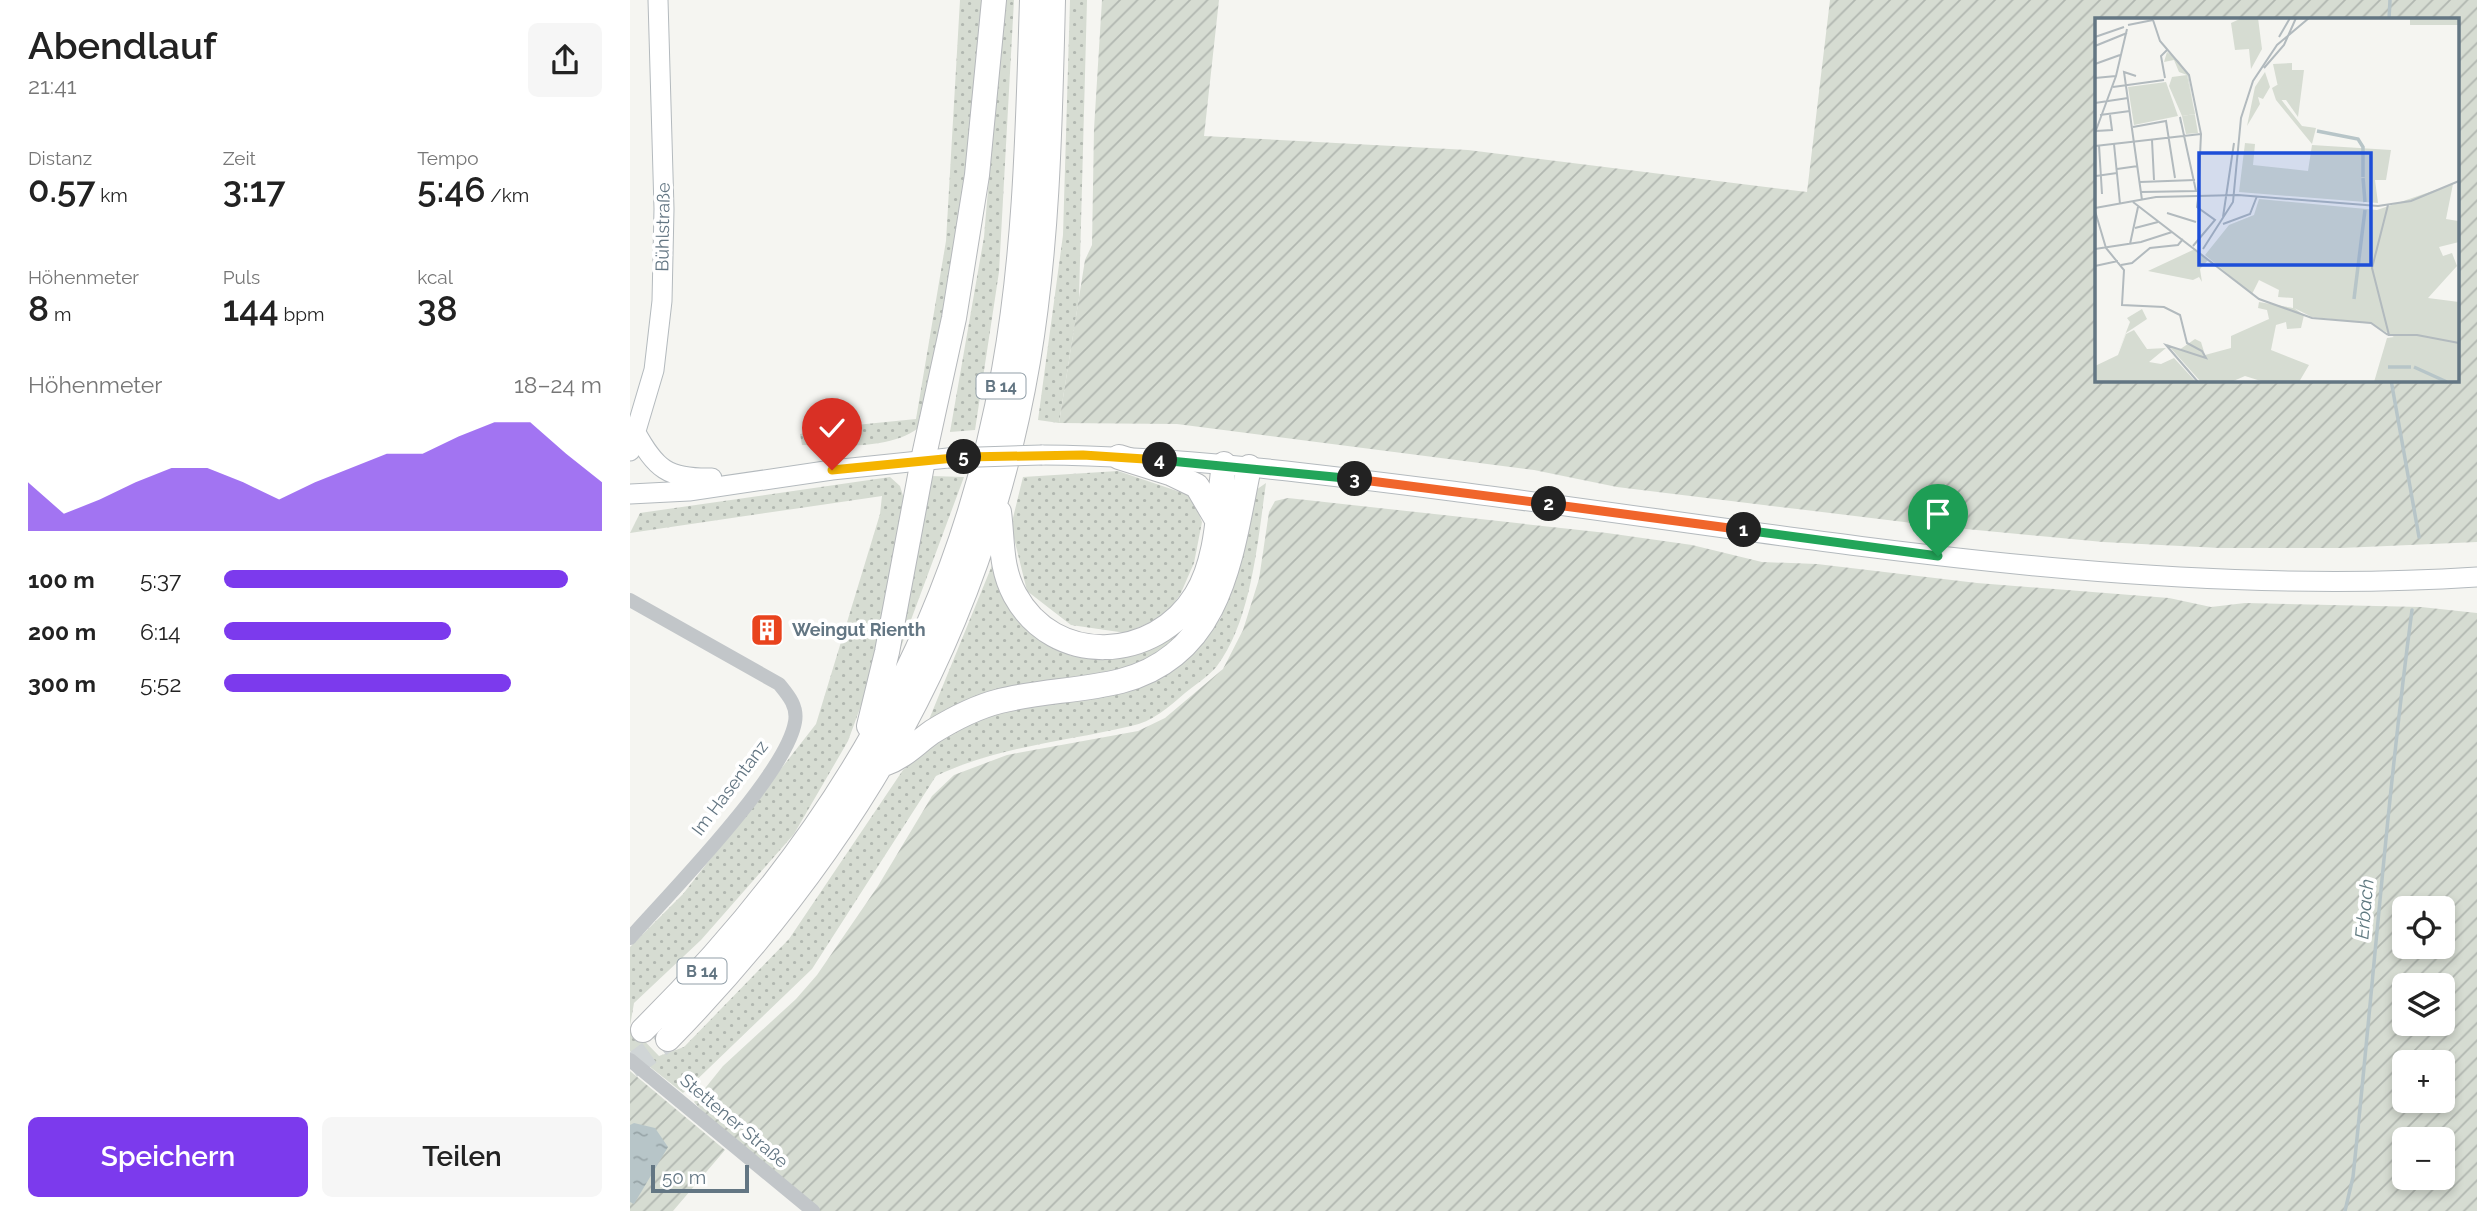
<!DOCTYPE html>
<html lang="de">
<head>
<meta charset="utf-8">
<style>
  body { margin:0; font-family:Raleway,sans-serif; background:#f6f6f6; color:#222; height:100vh; display:flex; flex-direction:column; font-size:26px; white-space:nowrap }
  * { box-sizing:border-box; margin:0 }
  p { font-size:23px; color:#767676 }
  .icon { flex:none; width:38px; height:38px; fill:none; stroke:currentColor; stroke-width:2; stroke-linecap:round; stroke-linejoin:round }
  .map { position:relative; flex:1; overflow:hidden }
  .side { display:flex; flex-direction:column; background:#fff; width:630px }
  .side>* { flex:none }
  .controls { position:absolute; left:1762px; top:896px; display:grid; gap:14px }
  .controls a { display:grid; place-items:center; width:63px; height:63px; border-radius:10px; background:#fff; box-shadow:0 4px 10px #0003; font-size:35px }
  .scale { position:absolute; left:21px; bottom:18px; width:98px; box-sizing:border-box; padding-left:7px; border:4px solid #637683; border-top:0; font-size:19px; line-height:24px; white-space:nowrap; color:#637683; -webkit-text-stroke:5px #fff; paint-order:stroke }
  .pin { position:absolute; display:grid; place-items:center; width:60px; height:60px; color:#fff; margin:-72px -30px; border-radius:50% 50% 50% 0; rotate:-45deg; box-shadow:0 0 7px #0007 }
  .pin .icon { rotate:45deg }
  .km { position:absolute; width:35px; height:35px; margin:-18px; border-radius:50%; background:#222; color:#fff; font-size:19px; line-height:35px; text-align:center }
  .round { display:grid; place-items:center; flex:none; width:74px; height:74px; border-radius:10px; background:#f6f6f6 }
  .summary { display:flex; align-items:center; justify-content:space-between; height:119px; padding:0 28px }
  h1 { font-size:38px; font-weight:600; line-height:52px }
  .figures { display:grid; grid-template-columns:repeat(3,1fr); gap:10px; height:119px; padding:7px 28px }
  .figures div { display:grid; align-content:center }
  .figures b { font-size:35px; font-weight:600 }
  .figures small { font-size:19px; font-weight:400 }
  .figures p { font-size:19px }
  .chart { height:196px; padding:14px 28px }
  .chart p { display:flex; justify-content:space-between }
  .chart svg { width:100%; height:126px; margin-top:7px; fill:#7c3aed; opacity:.7 }
  .cta { display:flex; gap:14px; margin-top:auto; padding:14px 28px }
  .cta a { flex:1; height:80px; border-radius:10px; background:#7c3aed; color:#fff; font-size:28px; font-weight:600; line-height:80px; text-align:center }
  .cta a+a { background:#f6f6f6; color:#222 }
  ul { padding:0 28px; list-style:none; font-size:23px }
  li { display:grid; grid-template-columns:112px 84px 1fr; align-items:center; height:52px }
  li i { height:18px; border-radius:9px; background:#7c3aed }
  main { display:flex; flex:1; min-height:0 }
  .map>svg:first-child { display:block }
  .grass { fill:url(#grass-dots) }
  .garden { fill:url(#garden-furrows); fill-rule:evenodd }
  .water { fill:url(#water-ripples) }
  .lines { fill:none; stroke-linecap:round; stroke-linejoin:round }
  .stream { stroke:#b7c5c8; stroke-width:3.5 }
  .highway-tunnel { stroke:#d0d5d6; stroke-width:24; stroke-dasharray:24 12; stroke-linecap:butt }
  .secondary-casing { stroke:#b4babe; stroke-width:21 }
  .highway-casing { stroke:#b5b8bb; stroke-width:26 }
  .street { stroke:#c2c6c9; stroke-width:14 }
  .secondary { stroke:#fff; stroke-width:19 }
  .highway { stroke:#fff; stroke-width:24 }
  .secondary-bridge-casing { stroke:#b4babe; stroke-width:21; stroke-linecap:butt }
  .secondary-bridge { stroke:#fff; stroke-width:19 }
  .split-1-casing { stroke:#fff; stroke-width:14 }
  .split-2-casing { stroke:#fff; stroke-width:14 }
  .split-3-casing { stroke:#fff; stroke-width:14 }
  .split-4-casing { stroke:#fff; stroke-width:14 }
  .split-5-casing { stroke:#fff; stroke-width:14 }
  .split-6-casing { stroke:#fff; stroke-width:14 }
  .split-1 { stroke:#22a559; stroke-width:9 }
  .split-2 { stroke:#f0652b; stroke-width:9 }
  .split-3 { stroke:#f0652b; stroke-width:9 }
  .split-4 { stroke:#22a559; stroke-width:9 }
  .split-5 { stroke:#f5b400; stroke-width:9 }
  .split-6 { stroke:#f5b400; stroke-width:9 }
  .labels { text-anchor:middle; stroke-width:7; stroke-linejoin:round; paint-order:stroke }
  .shield { fill:#fff; stroke:#929fa8; stroke-width:2 }
  .shield-label { font-size:16px; font-weight:bold; fill:#637683 }
  .street-label { font-size:18px; fill:#637683; stroke:#fff }
  .poi-label { font-size:18px; font-weight:bold; fill:#637683; stroke:#fff; text-anchor:start }
  .water-label { font-size:19px; font-style:italic; fill:#5f7980; stroke:#fff }
  .inset-river { fill:none; stroke:#b7c5c8; stroke-width:3.5 }
  .inset-road { fill:none; stroke:#b2babe; stroke-width:2 }
  .view { fill:#1d4ed8; fill-opacity:0.15; stroke:#1d4ed8; stroke-width:3.5 }
  .inset-edge { fill:none; stroke:#637683; stroke-width:3.5 }
</style>
</head>
<body>
<main>
<section class="side">
<div class="summary"><div><h1>Abendlauf</h1><p>21:41</p></div><a class="round"><svg class="icon" aria-label="share" viewBox="0 0 24 24"><path d="M12 15V3M7 8l5-5 5 5M5 13v7h14v-7"/></svg></a></div>
<div class="figures">
<div><p>Distanz</p><b>0.57<small> km</small></b></div>
<div><p>Zeit</p><b>3:17</b></div>
<div><p>Tempo</p><b>5:46<small> /km</small></b></div>
</div>
<div class="figures">
<div><p>Höhenmeter</p><b>8<small> m</small></b></div>
<div><p>Puls</p><b>144<small> bpm</small></b></div>
<div><p>kcal</p><b>38</b></div>
</div>
<div class="chart"><p><span>Höhenmeter</span>18–24 m</p>
<svg viewBox="0 0 160 44" preserveAspectRatio="none"><path d="M0 44V27L10 38L20 33L30 27L40 22L50 22L60 27L70 33L80 27L90 22L100 17L110 17L120 11L130 6L140 6L150 17L160 27V44z"/></svg>
</div>
<ul>
<li><b>100 m</b>5:37<i style="width:91%"></i></li>
<li><b>200 m</b>6:14<i style="width:60%"></i></li>
<li><b>300 m</b>5:52<i style="width:76%"></i></li>
</ul>
<div class="cta"><a>Speichern</a><a>Teilen</a></div>
</section>
<div class="map">
<svg width="1847" height="1211" viewBox="0 0 1847 1211">
  <defs>
    <pattern id="grass-dots" width="8" height="8" patternUnits="userSpaceOnUse" patternTransform="scale(1.75)"><rect width="8" height="8" fill="#d6dcd2"/><path d="M2 2h.1M6 6h.1" fill="none" stroke="#b1b7b0" stroke-width="1.8" stroke-linecap="round"/></pattern>
    <pattern id="garden-furrows" width="10" height="10" patternUnits="userSpaceOnUse" patternTransform="scale(1.75)"><rect width="10" height="10" fill="#d6dcd2"/><path d="M-1 1l2-2M0 10L10 0M9 11l2-2" fill="none" stroke="#b1b7b0"/></pattern>
    <pattern id="water-ripples" width="26" height="14" patternUnits="userSpaceOnUse" patternTransform="scale(1.75)"><rect width="26" height="14" fill="#b7c5c8"/><path d="M2 4q2-2 4 0t4 0M15 11q2-2 4 0t4 0" fill="none" stroke="#98a5a8"/></pattern>
  </defs>
  <rect width="100%" height="100%" fill="#f5f5f1"/>
  <!-- grass -->
  <path class="grass" d="M330,0H354L330,220L292,425C263,451 208,445 172,445L170,434L206,427L286,419L316,241Z
    M374,0H384L369,272L345,430L320,432L354,237Z
    M440,0H457L449,298L429,423L408,420L433,235Z
    M488,471L562,496L572,522L564,563L550,595L534,616L496,633L441,625L397,591L381,526L393,477Z
    M301,476L334,477L265,663Z
    M260,477L270,486L274,499L240,681L218,741L164,834L71,940L4,1003L0,1026L29,1056L54,1047L159,939L273,770L329,726L388,704L497,692L557,658L591,618L623,492L636,483C628,538 622,620 587,666C579,676 565,685 555,693C539,707 522,722 501,726C434,742 369,746 306,776L182,969L53,1093L0,1051V947L53,894L186,724L250,514L252,496L0,533L10,513Z
    M363,563L388,619L441,656L494,657L548,629L559,618L551,639L500,670L298,722Z"/>
  <!-- garden -->
  <path class="garden" d="M472,0H589L574,136L838,150L1177,192L1200,0H1847V542L1712,548H1589L1473,542L1315,527L987,487L904,470L547,424L429,423L455,260L462,245L464,129ZM1467,19H1828V380H1467Z
    M658,498L977,533L1062,545L1132,562L1187,564L1347,583L1539,598L1581,607L1615,603L1791,607L1847,613V1211H189L97,1138L64,1102L93,1066L166,999L187,975L248,886L302,796L324,775L377,755L508,731L535,718L593,669L613,630L629,579L639,512L645,501ZM1774,908H1813V947H1774ZM1774,985H1813V1024H1774ZM1774,1062H1813V1101H1774ZM1774,1139H1813V1178H1774Z
    M0,1071L95,1150L43,1211H0Z"/>
  <!-- water -->
  <path class="water" d="M4,1123L25,1128L38,1147L4,1204L0,1202V1125Z"/>
  <g class="lines">
    <!-- stream -->
    <path class="stream" d="M1759,19L1760,0
      M1761,380L1789,537
      M1715,1211L1723,1177C1743,988 1757,799 1782,610"/>
    <!-- highway-tunnel -->
    <path class="highway-tunnel" d="M0,1067L38,1039"/>
    <defs>
      <path id="secondary" d="M5,431C26,469 37,479 82,478
        M0,451L24,370L32,301L34,209L28,0
        M412,455C554,456 696,475 837,493C1172,536 1509,599 1847,577
        M0,494L59,491L202,470L318,458"/>
      <path id="highway" d="M489,457L540,473L567,486L587,520
        M369,512C373,542 370,567 385,595C424,667 525,662 566,595C589,558 588,505 594,464
        M239,726L257,652L293,460L324,318L347,175L364,0
        M254,764C274,757 285,744 302,732C323,719 346,707 370,701C409,691 451,691 491,681C593,654 601,554 619,467
        M13,1030C201,844 328,633 374,370C396,248 398,124 402,0
        M38,1039C227,845 352,631 398,361C418,242 420,121 423,0"/>
    </defs>
    <!-- secondary casing -->
    <use href="#secondary" class="secondary-casing"/>
    <!-- highway casing -->
    <use href="#highway" class="highway-casing"/>
    <!-- street -->
    <path class="street" d="M0,600L149,684C158,695 168,706 165,722C156,775 39,894 0,938
      M0,1060L183,1211"/>
    <!-- secondary -->
    <use href="#secondary" class="secondary"/>
    <!-- highway -->
    <use href="#highway" class="highway"/>
    <defs>
      <path id="secondary-bridge" d="M318,458L412,455"/>
    </defs>
    <!-- secondary-bridge casing -->
    <use href="#secondary-bridge" class="secondary-bridge-casing"/>
    <!-- secondary-bridge -->
    <use href="#secondary-bridge" class="secondary-bridge"/>
  </g>
  <g class="lines">
    <defs>
      <path id="split-1" d="M1114,530L1308,556"/>
      <path id="split-2" d="M919,504L1114,530"/>
      <path id="split-3" d="M725,479L919,504"/>
      <path id="split-4" d="M530,460L725,479"/>
      <path id="split-5" d="M334,457L453,455L530,460"/>
      <path id="split-6" d="M202,470L334,457"/>
    </defs>
    <!-- split-1 casing -->
    <use href="#split-1" class="split-1-casing"/>
    <!-- split-2 casing -->
    <use href="#split-2" class="split-2-casing"/>
    <!-- split-3 casing -->
    <use href="#split-3" class="split-3-casing"/>
    <!-- split-4 casing -->
    <use href="#split-4" class="split-4-casing"/>
    <!-- split-5 casing -->
    <use href="#split-5" class="split-5-casing"/>
    <!-- split-6 casing -->
    <use href="#split-6" class="split-6-casing"/>
    <!-- split-1 -->
    <use href="#split-1" class="split-1"/>
    <!-- split-2 -->
    <use href="#split-2" class="split-2"/>
    <!-- split-3 -->
    <use href="#split-3" class="split-3"/>
    <!-- split-4 -->
    <use href="#split-4" class="split-4"/>
    <!-- split-5 -->
    <use href="#split-5" class="split-5"/>
    <!-- split-6 -->
    <use href="#split-6" class="split-6"/>
  </g>
  <!-- icons -->
  <defs>
    <symbol id="building-square" viewBox="-11 -11 22 22"><rect x="-9" y="-9" width="18" height="18" rx="4" fill="#e9431d" stroke="#fff"/><path d="M-4-6H4V6H1V3H-1V6H-4ZM-2.5-4.3h1.7v1.8h-1.7ZM.8-4.3h1.7v1.8H.8ZM-2.5-1h1.7V.8h-1.7ZM.8-1h1.7V.8H.8Z" fill="#fff"/></symbol>
  </defs>
  <g fill-rule="evenodd">
    <use href="#building-square" x="118" y="611" width="38" height="38"/>
  </g>
  <g class="labels">
    <!-- shield labels -->
    <g class="shield">
      <rect x="346.5" y="373.5" width="49" height="25" rx="5"/>
      <rect x="47.5" y="958.5" width="49" height="25" rx="5"/>
    </g>
    <g class="shield-label">
      <text x="371" y="392">B 14</text>
      <text x="72" y="977">B 14</text>
    </g>
    <!-- street labels -->
    <g class="street-label">
      <text transform="translate(33 227) rotate(-89)" y="6">Bühlstraße</text>
      <text transform="translate(100 788) rotate(-53)" y="6">Im Hasentanz</text>
      <text transform="translate(104 1121) rotate(40)" y="6">Stettener Straße</text>
    </g>
    <!-- poi labels -->
    <g class="poi-label">
      <text x="162" y="636">Weingut Rienth</text>
    </g>
    <!-- water labels -->
    <g class="water-label">
      <text transform="translate(1734 909) rotate(-85)" y="7">Erbach</text>
    </g>
  </g>
  <!-- overview -->
  <g transform="translate(1465 18)">
    <rect width="364" height="364" fill="#f5f5f1"/>
    <path d="M72,34L84,43L93,57L103,115L91,116L87,98L100,96L92,57L84,54L79,42L69,44ZM197,45V52H209L207,68L183,69L178,46ZM170,54L175,69L168,81L163,79L165,86L152,108L160,69ZM47,291L52,301L31,315L23,335L35,304L32,300Z" fill="#d6dcd2"/>
    <path d="M185,80L207,108L221,110L217,126L181,82ZM39,312L52,331L71,330L54,344L66,346L79,340L101,364H0V348L23,337L31,316Z" fill="#d6dcd2"/>
    <path d="M92,57L100,96L87,98L74,68L77,59ZM71,64L83,98L39,107L33,69Z" fill="#d6dcd2"/>
    <path d="M147,0H163L167,31L156,51L154,31L140,32L136,5ZM315,0H364V7H315ZM182,67L207,68L203,99L191,82H181L177,70ZM150,125L160,126L158,147L213,153L217,127L296,132L291,162H280L283,185L144,174ZM358,166L351,201L363,203L364,199V224L344,229L348,238L357,235L362,248L333,280L364,284V364H279L292,320L299,319L276,305L217,299L199,290L209,297L206,310L192,311L191,304L181,307L176,332L214,347L204,364H169L150,358L136,364H106L72,326L84,332L100,321L106,324L110,337L136,330V318L174,301L172,292L163,290L164,284L198,290V280L183,279L184,272L164,262L157,276L110,237L134,207L159,197L164,181L282,192ZM100,231L113,242L105,251L107,264L104,259L98,262L53,253Z" fill="#d6dcd2"/>
    <path class="inset-river" d="M222,113L263,121L268,129V159M268,160L270,184M259,281L270,192M293,349H316M319,349L352,364"/>
    <path class="inset-road" d="M98,0H134M58,2L65,23L94,57L106,116L103,181M33,7L58,2M0,19L29,9M184,19L195,0M0,28L32,15M0,46L25,37M169,50L189,27L201,0M41,58L29,54L47,182M0,60L21,58M70,60L66,38L72,32M18,69L69,62M0,85L33,80M5,97L35,93M38,109L71,103L80,160M1,113L17,112L15,97M0,115L21,58L32,11M57,122L59,162M19,126L25,186M4,127L7,176M0,128L106,116M22,151L43,148M1,158L22,155M45,164L100,162M46,174L101,173L85,99L86,105M38,184L164,281L217,300L276,305L293,317M293,187L277,250L294,317M0,190L61,179L143,177L283,188L316,183L364,163M0,193L11,230L29,252L27,287L69,289L85,297L92,325L107,333L111,340L71,327L103,364M72,195L101,204M128,199L139,125M128,206L155,196L162,178M40,210L63,204M35,226L43,189M98,228L120,202L102,189L103,181M0,231L46,224L77,214M108,231L138,184L146,100L158,63L182,27L214,0M26,247L37,245L55,230L83,227L88,221M0,248L23,243M293,317H322L364,325"/>
    <path class="view" d="M104,135H276V247H104Z"/>
    <rect width="364" height="364" class="inset-edge"/>
  </g>
</svg>
<div class="controls">
<a><svg class="icon" aria-label="locate" viewBox="0 0 24 24"><circle cx="12" cy="12" r="6"/><path d="M12 2v4M12 18v4M2 12h4M18 12h4"/></svg></a>
<a><svg class="icon" aria-label="layers" viewBox="0 0 24 24"><path d="M12 4l9 5-9 5-9-5zM3 14l9 5 9-5"/></svg></a>
<a>+</a>
<a>−</a>
</div>
<div class="scale">50 m</div>
<div class="pin" style="left:1308px;top:556px;background:#1e9e55"><svg class="icon" aria-label="arrive" viewBox="0 0 24 24"><path d="M6 21V4h12l-3 4 3 4H6"/></svg></div>
<div class="pin" style="left:202px;top:470px;background:#d93025"><svg class="icon" aria-label="check" viewBox="0 0 24 24"><path d="M5 12l5 5 9-10"/></svg></div>
<b class="km" style="left:1114px;top:530px">1</b>
<b class="km" style="left:919px;top:504px">2</b>
<b class="km" style="left:725px;top:479px">3</b>
<b class="km" style="left:530px;top:460px">4</b>
<b class="km" style="left:334px;top:457px">5</b>
</div>
</main>
</body>
</html>
